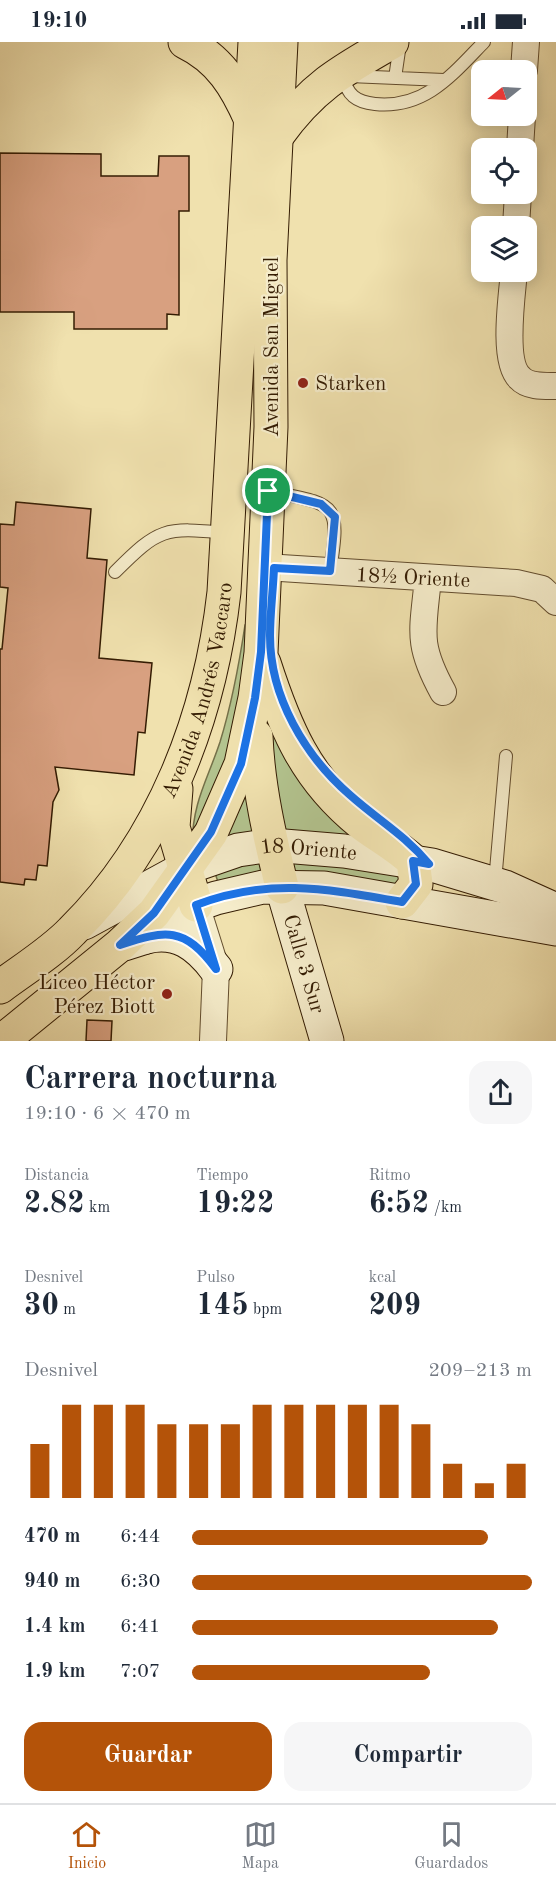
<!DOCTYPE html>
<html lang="es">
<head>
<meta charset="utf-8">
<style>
  body { margin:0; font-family:"Old Standard TT",serif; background:#f6f6f7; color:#1f2937; height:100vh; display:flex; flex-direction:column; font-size:22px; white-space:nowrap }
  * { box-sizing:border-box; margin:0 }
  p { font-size:20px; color:#747a83 }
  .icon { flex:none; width:33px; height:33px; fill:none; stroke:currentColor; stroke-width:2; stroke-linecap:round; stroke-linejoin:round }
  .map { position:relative; height:999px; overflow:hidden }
  .drawer { display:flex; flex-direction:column; background:#fff; flex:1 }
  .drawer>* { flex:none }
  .needle { width:39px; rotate:252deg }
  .controls { position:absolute; left:471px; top:18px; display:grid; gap:12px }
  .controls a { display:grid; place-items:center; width:66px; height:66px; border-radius:12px; background:#fff; box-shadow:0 3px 15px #0003; font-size:30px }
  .pin { position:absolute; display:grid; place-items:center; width:51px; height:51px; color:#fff; margin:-26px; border:3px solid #fff; border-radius:50%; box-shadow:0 2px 6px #0007 }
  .round { display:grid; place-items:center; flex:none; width:63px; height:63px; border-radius:18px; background:#f6f6f7 }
  .summary { display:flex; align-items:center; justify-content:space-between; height:102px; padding:0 24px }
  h1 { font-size:33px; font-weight:600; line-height:45px }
  .stats { display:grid; grid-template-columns:repeat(3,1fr); gap:9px; height:102px; padding:6px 24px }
  .stats div { display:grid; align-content:center }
  .stats b { font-size:30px; font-weight:600 }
  .stats small { font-size:16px; font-weight:400 }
  .stats p { font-size:16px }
  .chart { height:168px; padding:12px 24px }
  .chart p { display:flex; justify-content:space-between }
  .chart svg { width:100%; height:108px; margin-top:6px; stroke:#b45309; stroke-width:6 }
  .primary-button { display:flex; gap:12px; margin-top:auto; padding:12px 24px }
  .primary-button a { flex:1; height:69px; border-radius:18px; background:#b45309; color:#fff; font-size:24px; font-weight:600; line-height:69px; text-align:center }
  .primary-button a+a { background:#f6f6f7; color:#1f2937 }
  ul { padding:0 24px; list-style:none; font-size:20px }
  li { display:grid; grid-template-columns:96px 72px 1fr; align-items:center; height:45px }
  li i { height:15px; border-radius:8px; background:#b45309 }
  .status { display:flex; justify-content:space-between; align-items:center; height:42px; padding:0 30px; background:#fff; direction:ltr }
  .status svg { height:16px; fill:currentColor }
  .dock { display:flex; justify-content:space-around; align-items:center; height:84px; border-top:2px solid #e0e1e3; background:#fff; font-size:16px; color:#747a83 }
  .dock a { display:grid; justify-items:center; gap:3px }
  .dock .selected { color:#b45309 }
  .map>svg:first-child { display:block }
  .green { fill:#b3c48f; stroke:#747049; stroke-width:1.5 }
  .building { fill:#d8a080; stroke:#341c03; stroke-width:1.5 }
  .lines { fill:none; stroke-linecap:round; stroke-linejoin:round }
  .lane-casing { stroke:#634d2e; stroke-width:14 }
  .street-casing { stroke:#634d2e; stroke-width:28 }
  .secondary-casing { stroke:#341c03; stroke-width:35 }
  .primary-casing { stroke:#341c03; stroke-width:35 }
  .highway-casing { stroke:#341c03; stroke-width:35 }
  .lane { stroke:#f5ecca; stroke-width:12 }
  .street { stroke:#f5ecca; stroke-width:26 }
  .secondary { stroke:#f5ecca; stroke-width:33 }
  .primary { stroke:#f0e1ae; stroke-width:33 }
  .highway { stroke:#f0e1ae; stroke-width:33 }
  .route-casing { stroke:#fff; stroke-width:12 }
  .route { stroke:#1a73e8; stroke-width:8 }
  .poi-dot { fill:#8f2418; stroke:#f5ecca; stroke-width:2 }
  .labels { text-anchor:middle; stroke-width:4.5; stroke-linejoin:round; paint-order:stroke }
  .street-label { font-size:21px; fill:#341c03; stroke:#f5ecca }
  .poi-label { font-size:21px; fill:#341c03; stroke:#f5ecca; text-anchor:start }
</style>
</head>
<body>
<div class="status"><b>19:10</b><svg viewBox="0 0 49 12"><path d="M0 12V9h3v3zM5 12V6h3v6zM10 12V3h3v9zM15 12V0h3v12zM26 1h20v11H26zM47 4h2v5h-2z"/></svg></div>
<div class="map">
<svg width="556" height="999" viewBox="0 0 556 999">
  <rect width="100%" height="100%" fill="#f0e1ae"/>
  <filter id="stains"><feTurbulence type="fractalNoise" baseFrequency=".00333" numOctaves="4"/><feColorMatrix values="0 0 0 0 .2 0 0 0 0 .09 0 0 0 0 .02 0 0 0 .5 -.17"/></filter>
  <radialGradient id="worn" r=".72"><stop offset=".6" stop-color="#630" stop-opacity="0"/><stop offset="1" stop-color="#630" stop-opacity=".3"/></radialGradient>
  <!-- green -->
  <path class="green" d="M245,583H251L242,678L192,802C193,759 207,739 220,700C232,661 239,623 245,583Z
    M272,669L372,796L406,845L219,843L212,822L251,743L272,711Z"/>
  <!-- building -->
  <path class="building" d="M0,111L101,112V134H158L159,114H189V169H179V273L167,272V287H74V270H0Z
    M16,460L91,467L87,516L107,518L99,616L152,621L145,691L138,690L134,733L55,725L59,748L53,760L47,824L38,823L36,838L25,837L24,843L0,840V607H2L8,546L0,545V482L14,483Z
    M87,978L112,979L111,999H86Z"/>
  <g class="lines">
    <defs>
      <path id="lane" d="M343,34C347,53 356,60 375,62C425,67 452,33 484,0
        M349,34L444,38
        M395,36L400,2
        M269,449C336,463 341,459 330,529
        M115,530C159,486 164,485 226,491
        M495,840L506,714"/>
      <path id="street" d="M524,28L526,0
        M520,106L522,74
        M516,184L518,152
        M514,230C512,253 502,320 520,336C528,345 545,344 556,344
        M265,525L516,541L542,547L556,560
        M428,536C423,589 416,601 443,650
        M196,863L216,927L213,999"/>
      <g id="secondary">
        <path id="s1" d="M282,845L327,999"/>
        <path id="s2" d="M84,881L183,827L238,808L272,803L344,809L432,823L505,845L556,868"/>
        <path d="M146,895C177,887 198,903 216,927"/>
        <path d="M124,902L146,895L196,863L216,856L263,845L324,846L556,887"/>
      </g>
      <g id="primary">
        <path d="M264,621C285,686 306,737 361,781C378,794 397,804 413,819L416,842L402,860"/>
        <path d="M256,694C258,745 270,796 282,845"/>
        <path d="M176,747L173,785L196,863"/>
        <path id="s3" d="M0,945C24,927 52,910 72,889C163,799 210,675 224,550L255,0"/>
        <path d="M2,999L120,903L154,871L211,791L241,722L255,656L261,611L271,385L270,218L281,0"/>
      </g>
      <path id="highway" d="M185,0C220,17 236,44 251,78
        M277,94C312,45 341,29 392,0"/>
    </defs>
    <!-- lane casing -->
    <use href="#lane" class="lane-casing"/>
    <!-- street casing -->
    <use href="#street" class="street-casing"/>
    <!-- secondary casing -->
    <use href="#secondary" class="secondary-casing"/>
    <!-- primary casing -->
    <use href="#primary" class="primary-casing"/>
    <!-- highway casing -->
    <use href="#highway" class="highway-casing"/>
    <!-- lane -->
    <use href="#lane" class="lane"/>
    <!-- street -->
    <use href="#street" class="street"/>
    <!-- secondary -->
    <use href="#secondary" class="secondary"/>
    <!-- primary -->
    <use href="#primary" class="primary"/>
    <!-- highway -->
    <use href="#highway" class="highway"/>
  </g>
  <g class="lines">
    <defs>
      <path id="route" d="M268,449L321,462L335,475L330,529L274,526C273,549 270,572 270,594C270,655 305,714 350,753C378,778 405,793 429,822L413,819L416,842L402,860C328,847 269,835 196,863L216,927C184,884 166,888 120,903L154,871L211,790L241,722L255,656L261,610Z"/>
    </defs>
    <!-- route casing -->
    <use href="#route" class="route-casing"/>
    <!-- route -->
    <use href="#route" class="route"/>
  </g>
  <!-- markers -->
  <g class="poi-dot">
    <circle cx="303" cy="341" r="6"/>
    <circle cx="167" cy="952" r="6"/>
  </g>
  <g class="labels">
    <!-- street labels -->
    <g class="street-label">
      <text transform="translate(271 305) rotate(-90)" y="7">Avenida San Miguel</text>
      <text transform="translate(413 535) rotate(3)" y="7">18½ Oriente</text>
      <text dy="7" stroke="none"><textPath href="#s3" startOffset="368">Avenida Andrés Vaccaro</textPath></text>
      <text dy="7" stroke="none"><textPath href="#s2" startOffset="242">18 Oriente</textPath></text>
      <text dy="7" stroke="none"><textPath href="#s1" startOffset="80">Calle 3 Sur</textPath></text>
    </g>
    <!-- poi labels -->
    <g class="poi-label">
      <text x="315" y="348">Starken</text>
      <text x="155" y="947" text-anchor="end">Liceo Héctor<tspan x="155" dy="24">Pérez Biott</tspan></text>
    </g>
  </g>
  <rect width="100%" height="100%" filter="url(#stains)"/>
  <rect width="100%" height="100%" fill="url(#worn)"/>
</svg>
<div class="controls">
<a><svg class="needle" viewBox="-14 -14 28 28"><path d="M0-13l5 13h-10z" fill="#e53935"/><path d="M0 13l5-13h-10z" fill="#747a83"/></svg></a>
<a><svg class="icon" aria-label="locate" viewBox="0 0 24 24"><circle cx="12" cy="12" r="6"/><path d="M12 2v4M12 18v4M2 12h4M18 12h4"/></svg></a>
<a><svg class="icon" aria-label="layers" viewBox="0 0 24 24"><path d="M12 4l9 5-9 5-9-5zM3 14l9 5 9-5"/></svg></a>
</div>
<div class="pin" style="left:268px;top:449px;background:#1e9e55"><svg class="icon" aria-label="arrive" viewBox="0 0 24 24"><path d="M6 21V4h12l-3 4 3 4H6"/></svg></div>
</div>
<section class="drawer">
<div class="summary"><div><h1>Carrera nocturna</h1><p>19:10 · 6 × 470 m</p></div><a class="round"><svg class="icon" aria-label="share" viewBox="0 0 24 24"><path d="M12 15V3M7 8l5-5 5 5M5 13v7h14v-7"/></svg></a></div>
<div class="stats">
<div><p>Distancia</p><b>2.82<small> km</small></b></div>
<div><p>Tiempo</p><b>19:22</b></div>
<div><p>Ritmo</p><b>6:52<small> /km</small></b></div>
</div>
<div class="stats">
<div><p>Desnivel</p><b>30<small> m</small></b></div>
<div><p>Pulso</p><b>145<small> bpm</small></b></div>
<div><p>kcal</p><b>209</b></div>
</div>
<div class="chart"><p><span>Desnivel</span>209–213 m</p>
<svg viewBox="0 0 160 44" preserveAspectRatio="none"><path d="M5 44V22M15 44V6M25 44V6M35 44V6M45 44V14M55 44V14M65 44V14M75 44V6M85 44V6M95 44V6M105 44V6M115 44V6M125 44V14M135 44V30M145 44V38M155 44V30"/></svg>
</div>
<ul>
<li><b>470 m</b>6:44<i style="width:87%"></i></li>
<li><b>940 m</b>6:30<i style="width:100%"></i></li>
<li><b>1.4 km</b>6:41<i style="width:90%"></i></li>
<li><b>1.9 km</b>7:07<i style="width:70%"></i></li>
</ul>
<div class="primary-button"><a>Guardar</a><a>Compartir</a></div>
</section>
<nav class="dock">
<a class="selected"><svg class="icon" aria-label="home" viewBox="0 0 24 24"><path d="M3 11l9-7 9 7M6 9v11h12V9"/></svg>Inicio</a>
<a><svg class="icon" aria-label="map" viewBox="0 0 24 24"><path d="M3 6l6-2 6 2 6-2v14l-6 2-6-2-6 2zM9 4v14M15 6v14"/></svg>Mapa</a>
<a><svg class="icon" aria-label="saved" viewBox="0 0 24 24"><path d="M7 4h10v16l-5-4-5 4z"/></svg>Guardados</a>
</nav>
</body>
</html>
